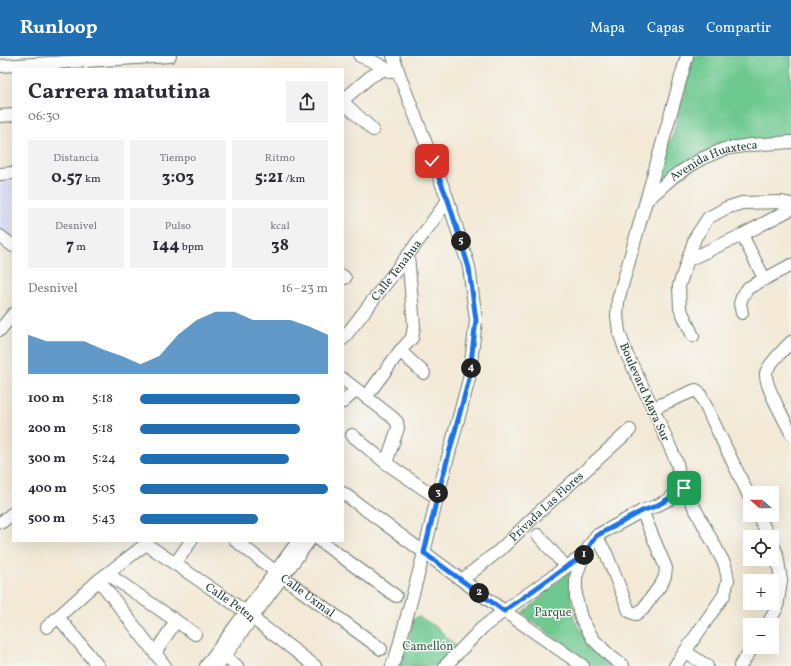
<!DOCTYPE html>
<html lang="es">
<head>
<meta charset="utf-8">
<style>
  body { margin:0; font-family:Vollkorn,serif; background:#f2f2f3; color:#2b2b33; height:100vh; display:flex; flex-direction:column; font-size:15px; white-space:nowrap }
  * { box-sizing:border-box; margin:0 }
  p { font-size:13px; color:#7c7c81 }
  .icon { flex:none; width:22px; height:22px; fill:none; stroke:currentColor; stroke-width:2; stroke-linecap:round; stroke-linejoin:round }
  .map { position:relative; flex:1; overflow:hidden }
  .panel { position:absolute; left:12px; top:12px; width:332px; height:474px; display:flex; flex-direction:column; background:#fff; border-radius:0px; box-shadow:0 4px 16px #0002 }
  .panel>* { flex:none }
  .needle { width:26px; rotate:290deg }
  .fabs { position:absolute; left:743px; top:430px; display:grid; gap:8px }
  .fabs a { display:grid; place-items:center; width:36px; height:36px; border-radius:0px; background:#fff; box-shadow:0 4px 16px #0002; font-size:20px }
  .pin { position:absolute; display:grid; place-items:center; width:34px; height:34px; color:#fff; margin:-17px; border-radius:8px; box-shadow:0 2px 6px #0006 }
  .km { position:absolute; width:20px; height:20px; margin:-10px; border-radius:50%; background:#222; color:#fff; font-size:11px; line-height:20px; text-align:center }
  .round { display:grid; place-items:center; flex:none; width:42px; height:42px; border-radius:0px; background:#f2f2f3 }
  .summary { display:flex; align-items:center; justify-content:space-between; height:68px; padding:0 16px }
  h1 { font-size:22px; font-weight:700; line-height:30px }
  .figures { display:grid; grid-template-columns:repeat(3,1fr); gap:6px; height:68px; padding:4px 16px }
  .figures div { display:grid; align-content:center; border-radius:0px; background:#f2f2f3; text-align:center }
  .figures b { font-size:17px; font-weight:700 }
  .figures small { font-size:11px; font-weight:400 }
  .figures p { font-size:11px }
  .chart { height:112px; padding:8px 16px }
  .chart p { display:flex; justify-content:space-between }
  .chart svg { width:100%; height:72px; margin-top:4px; fill:#1f6fb2; opacity:.7 }
  ul { padding:0 16px; list-style:none; font-size:13px }
  li { display:grid; grid-template-columns:64px 48px 1fr; align-items:center; height:30px }
  li i { height:10px; border-radius:5px; background:#1f6fb2 }
  header { display:flex; align-items:center; gap:24px; box-sizing:border-box; height:56px; padding:0 20px; background:#1f6fb2; color:#fff }
  header strong { font-size:19px }
  nav { display:flex; gap:22px; margin-inline-start:auto; font-size:14px }
  .map>svg:first-child { display:block }
  .built { fill:#d4d8f9 }
  .green { fill:#6ec990; stroke:#468362 }
  .lines { fill:none; stroke-linecap:round; stroke-linejoin:round }
  .minor-casing { stroke:#69796d; stroke-width:14 }
  .minor { stroke:#fff; stroke-width:12 }
  .route-casing { stroke:#fff; stroke-width:8 }
  .route { stroke:#1a73e8; stroke-width:5 }
  .labels { text-anchor:middle; stroke-width:3; stroke-linejoin:round; paint-order:stroke }
  .street-label { font-size:12px; fill:#1f3d34; stroke:#f6f6f2 }
  .park-label { font-size:12px; fill:#33604b; stroke:#f6f6f2 }
</style>
</head>
<body>
<header>
<strong>Runloop</strong>
<nav><a>Mapa</a><a>Capas</a><a>Compartir</a></nav>
</header>
<div class="map">
<svg width="791" height="610" viewBox="0 0 791 610">
  <rect width="100%" height="100%" fill="#f6f6f2"/>
  <filter id="ink" filterUnits="userSpaceOnUse"><feTurbulence type="fractalNoise" baseFrequency=".025" numOctaves="2"/><feDisplacementMap in="SourceGraphic" scale="8" xChannelSelector="R" yChannelSelector="G"/><feConvolveMatrix kernelMatrix="1 2 1 2 8 2 1 2 1" color-interpolation-filters="sRGB"/></filter>
  <filter id="wash" filterUnits="userSpaceOnUse"><feTurbulence type="fractalNoise" baseFrequency=".012" numOctaves="4" result="noise"/><feDisplacementMap in="SourceGraphic" scale="16" xChannelSelector="R" yChannelSelector="G"/><feGaussianBlur stdDeviation="0.9" result="paint"/><feColorMatrix in="noise" values="0 0 0 0 0 0 0 0 0 0 0 0 0 0 0 0 0 1.4 0 .05"/><feComposite in="paint" operator="in"/></filter>
  <g filter="url(#wash)">
    <rect width="100%" height="100%" fill="#f3e9d6"/>
    <!-- built -->
    <path class="built" d="M13,123V184L0,175V125Z"/>
    <!-- green -->
    <path class="green" d="M694,0H791V86L724,93L646,145L673,78Z
      M570,514L573,515L570,537L574,563L590,589L613,610H593L523,558Z
      M418,560L438,572L456,590L436,610H398L404,597L415,562Z"/>
  </g>
  <g filter="url(#ink)">
    <g class="lines">
      <defs>
        <g id="minor">
          <path d="M360,0C371,4 381,8 390,16"/>
          <path d="M0,10L170,0"/>
          <path d="M343,44L370,21L386,12"/>
          <path d="M343,46L373,74"/>
          <path d="M0,60L13,59"/>
          <path d="M0,118L13,117"/>
          <path id="s1" d="M646,145L674,120L701,103L724,93L750,89L791,86"/>
          <path d="M742,179L764,222"/>
          <path d="M0,180L13,190"/>
          <path d="M688,204L742,179L791,153"/>
          <path d="M343,220L345,222"/>
          <path d="M742,257L740,248L742,241L748,232L791,209"/>
          <path d="M0,274L13,258"/>
          <path d="M693,280L680,252L679,230L695,182L708,162L726,152L742,147L782,146L791,148"/>
          <path id="s2" d="M343,283L408,199L448,144"/>
          <path d="M791,286C785,292 767,310 766,317C764,329 785,364 791,377"/>
          <path d="M400,295L424,317"/>
          <path d="M343,323L392,361L397,366L398,372L386,407"/>
          <path d="M366,341L400,295L412,282L414,270L408,199"/>
          <path d="M343,346L356,334"/>
          <path d="M653,352L693,335L696,334L699,336L750,442"/>
          <path d="M352,379L386,407L437,442"/>
          <path d="M343,437L504,555L583,610"/>
          <path d="M758,459L769,481"/>
          <path d="M2,466L13,457"/>
          <path d="M538,479L566,511"/>
          <path d="M596,480L606,497L629,555L633,557L636,558L643,553L662,527L665,520L666,512L642,455"/>
          <path id="s3" d="M145,485L146,488L246,556L252,562L315,610"/>
          <path id="s4" d="M236,485L276,516L381,593"/>
          <path d="M320,485L396,540"/>
          <path d="M175,508L191,485"/>
          <path d="M108,518L195,578"/>
          <path d="M99,524L165,610"/>
          <path id="s5" d="M462,524L501,493L537,458L630,374"/>
          <path d="M59,562L98,610"/>
          <path d="M767,569L777,552L781,525L777,498L772,487"/>
          <path d="M47,571L99,524L146,488"/>
          <path d="M686,596L707,610"/>
          <path d="M155,597L176,565"/>
          <path d="M225,601L237,610"/>
          <path d="M206,610L298,485"/>
          <path d="M218,610L252,562L309,485"/>
          <path d="M392,610L397,597L424,497L437,442L469,323L476,264L469,211L448,144L402,26L393,0"/>
          <path d="M445,610L482,572L504,555L566,511L583,500"/>
          <path d="M623,610L610,600L593,583L581,562L576,542V521L583,500L596,480L642,455L656,450L670,443L676,436L680,428L679,418L677,407L653,352L627,299L619,276L617,260L618,244L687,0"/>
          <path d="M675,610L724,539L728,524L725,509L684,432L680,428"/>
          <path d="M740,610L753,591"/>
        </g>
      </defs>
      <!-- minor casing -->
      <use href="#minor" class="minor-casing"/>
      <!-- minor -->
      <use href="#minor" class="minor"/>
    </g>
  </g>
  <g class="lines" filter="url(#ink)">
    <defs>
      <path id="route" d="M432,105L448,144L469,212L476,264L469,323L437,442L424,497L504,555L566,511L583,500L596,480L642,455L656,450L670,442L676,436L680,428L684,432"/>
    </defs>
    <!-- route casing -->
    <use href="#route" class="route-casing"/>
    <!-- route -->
    <use href="#route" class="route"/>
  </g>
  <g class="labels">
    <!-- street labels -->
    <g class="street-label">
      <text dy="4" stroke="none"><textPath href="#s1" startOffset="81">Avenida Huaxteca</textPath></text>
      <text dy="4" stroke="none"><textPath href="#s2" startOffset="87">Calle Tenahua</textPath></text>
      <text transform="translate(645 336) rotate(66)" y="4">Boulevard Maya Sur</text>
      <text dy="4" stroke="none"><textPath href="#s5" startOffset="112">Privada Las Flores</textPath></text>
      <text dy="4" stroke="none"><textPath href="#s4" startOffset="90">Calle Uxmal</textPath></text>
      <text dy="4" stroke="none"><textPath href="#s3" startOffset="106">Calle Peten</textPath></text>
    </g>
    <!-- park labels -->
    <g class="park-label">
      <text x="553" y="560">Parque</text>
      <text x="428" y="594">Camellón</text>
    </g>
  </g>
</svg>
<div class="fabs">
<a><svg class="needle" viewBox="-14 -14 28 28"><path d="M0-13l5 13h-10z" fill="#e53935"/><path d="M0 13l5-13h-10z" fill="#7c7c81"/></svg></a>
<a><svg class="icon" aria-label="locate" viewBox="0 0 24 24"><circle cx="12" cy="12" r="6"/><path d="M12 2v4M12 18v4M2 12h4M18 12h4"/></svg></a>
<a>+</a>
<a>−</a>
</div>
<div class="pin" style="left:684px;top:432px;background:#1e9e55"><svg class="icon" aria-label="arrive" viewBox="0 0 24 24"><path d="M6 21V4h12l-3 4 3 4H6"/></svg></div>
<div class="pin" style="left:432px;top:105px;background:#d93025"><svg class="icon" aria-label="check" viewBox="0 0 24 24"><path d="M5 12l5 5 9-10"/></svg></div>
<b class="km" style="left:584px;top:499px">1</b>
<b class="km" style="left:479px;top:537px">2</b>
<b class="km" style="left:438px;top:437px">3</b>
<b class="km" style="left:471px;top:312px">4</b>
<b class="km" style="left:461px;top:185px">5</b>
<section class="panel">
<div class="summary"><div><h1>Carrera matutina</h1><p>06:30</p></div><a class="round"><svg class="icon" aria-label="share" viewBox="0 0 24 24"><path d="M12 15V3M7 8l5-5 5 5M5 13v7h14v-7"/></svg></a></div>
<div class="figures">
<div><p>Distancia</p><b>0.57<small> km</small></b></div>
<div><p>Tiempo</p><b>3:03</b></div>
<div><p>Ritmo</p><b>5:21<small> /km</small></b></div>
</div>
<div class="figures">
<div><p>Desnivel</p><b>7<small> m</small></b></div>
<div><p>Pulso</p><b>144<small> bpm</small></b></div>
<div><p>kcal</p><b>38</b></div>
</div>
<div class="chart"><p><span>Desnivel</span>16–23 m</p>
<svg viewBox="0 0 160 44" preserveAspectRatio="none"><path d="M0 44V20L10 24L20 24L30 24L40 29L50 33L60 38L70 33L80 20L90 11L100 6L110 6L120 11L130 11L140 11L150 15L160 20V44z"/></svg>
</div>
<ul>
<li><b>100 m</b>5:18<i style="width:85%"></i></li>
<li><b>200 m</b>5:18<i style="width:85%"></i></li>
<li><b>300 m</b>5:24<i style="width:79%"></i></li>
<li><b>400 m</b>5:05<i style="width:100%"></i></li>
<li><b>500 m</b>5:43<i style="width:63%"></i></li>
</ul>
</section>
</div>
</body>
</html>
